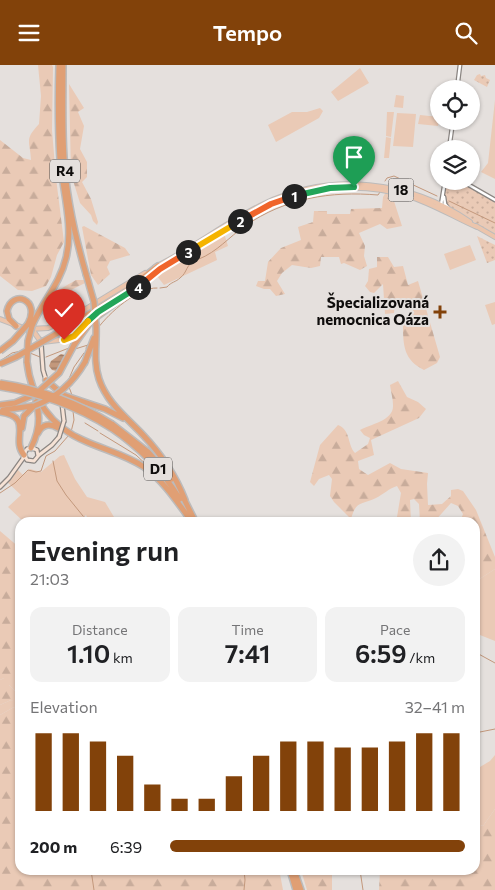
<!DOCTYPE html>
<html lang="en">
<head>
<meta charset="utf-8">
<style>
  body { margin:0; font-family:Commissioner,sans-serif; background:#f2f2f2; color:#202124; height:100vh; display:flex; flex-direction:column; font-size:19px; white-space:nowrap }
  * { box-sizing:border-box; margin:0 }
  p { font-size:16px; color:#757577 }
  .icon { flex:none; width:28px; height:28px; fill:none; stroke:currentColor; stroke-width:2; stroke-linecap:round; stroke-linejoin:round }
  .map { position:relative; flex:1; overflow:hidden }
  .panel { position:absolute; left:15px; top:452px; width:465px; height:358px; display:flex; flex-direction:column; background:#fff; border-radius:15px; box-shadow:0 1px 4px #0004 }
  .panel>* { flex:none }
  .buttons { position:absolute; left:430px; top:15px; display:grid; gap:10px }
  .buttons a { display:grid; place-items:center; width:50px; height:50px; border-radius:50%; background:#fff; box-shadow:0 1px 4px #0004; font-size:25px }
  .pin { position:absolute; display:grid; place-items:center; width:42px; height:42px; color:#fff; margin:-51px -21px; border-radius:50% 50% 50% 0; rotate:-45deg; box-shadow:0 0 5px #0007 }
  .pin .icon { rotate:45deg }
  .km { position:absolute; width:25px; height:25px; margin:-12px; border-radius:50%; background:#222; color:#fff; font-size:14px; line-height:25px; text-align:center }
  .round { display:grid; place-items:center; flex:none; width:52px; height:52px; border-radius:26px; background:#f2f2f2 }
  .head { display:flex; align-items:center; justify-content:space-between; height:85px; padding:0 15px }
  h1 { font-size:28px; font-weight:600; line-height:38px }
  .stats { display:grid; grid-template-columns:repeat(3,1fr); gap:8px; height:85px; padding:5px 15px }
  .stats div { display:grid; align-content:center; border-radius:12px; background:#f2f2f2; text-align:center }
  .stats b { font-size:25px; font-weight:600 }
  .stats small { font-size:14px; font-weight:400 }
  .stats p { font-size:14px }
  .chart { height:140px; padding:10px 15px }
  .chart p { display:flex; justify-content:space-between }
  .chart svg { width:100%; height:90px; margin-top:5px; stroke:#82420a; stroke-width:6 }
  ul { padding:0 15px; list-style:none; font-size:16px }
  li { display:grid; grid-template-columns:80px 60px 1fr; align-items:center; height:38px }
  li i { height:12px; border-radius:6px; background:#82420a }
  header { display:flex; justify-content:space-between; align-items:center; height:65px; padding:0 15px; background:#82420a; color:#fff; font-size:22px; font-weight:600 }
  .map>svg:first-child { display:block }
  .green { fill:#eacab6 }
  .forest { fill:url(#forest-firs) }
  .park { fill:url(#park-dots) }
  .water { fill:url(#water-rules) }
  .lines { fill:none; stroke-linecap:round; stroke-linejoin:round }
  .stream { stroke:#c3987c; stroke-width:1 }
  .tertiary-casing { stroke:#8a8582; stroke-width:5 }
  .secondary-casing { stroke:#8a8582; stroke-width:5.5 }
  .primary-casing { stroke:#bcbbbb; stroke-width:6 }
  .motorway-casing { stroke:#bcbbbb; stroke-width:8 }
  .tertiary { stroke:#fff; stroke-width:2.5 }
  .secondary { stroke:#f6e2d5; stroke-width:3 }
  .primary { stroke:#ecc5ac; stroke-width:4 }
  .motorway { stroke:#e09f74; stroke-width:5 }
  .secondary-bridge-casing { stroke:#8a8582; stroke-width:5.5; stroke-linecap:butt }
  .motorway-bridge-casing { stroke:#bcbbbb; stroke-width:8; stroke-linecap:butt }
  .secondary-bridge { stroke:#f6e2d5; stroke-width:3 }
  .motorway-bridge { stroke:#e09f74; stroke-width:5 }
  .split-1-casing { stroke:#fff; stroke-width:10 }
  .split-2-casing { stroke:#fff; stroke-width:10 }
  .split-3-casing { stroke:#fff; stroke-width:10 }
  .split-4-casing { stroke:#fff; stroke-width:10 }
  .split-5-casing { stroke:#fff; stroke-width:10 }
  .split-6-casing { stroke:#fff; stroke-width:10 }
  .split-1 { stroke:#22a559; stroke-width:6 }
  .split-2 { stroke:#f0652b; stroke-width:6 }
  .split-3 { stroke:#f5b400; stroke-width:6 }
  .split-4 { stroke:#f0652b; stroke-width:6 }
  .split-5 { stroke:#22a559; stroke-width:6 }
  .split-6 { stroke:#f5b400; stroke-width:6 }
  .poi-dot { fill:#82420a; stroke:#e5e0dd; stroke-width:2 }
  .labels { text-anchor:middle; stroke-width:4; stroke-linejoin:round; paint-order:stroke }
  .shield { fill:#e5e0dd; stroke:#4f4c4b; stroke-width:1 }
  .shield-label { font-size:14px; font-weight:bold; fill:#0f0d0c }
  .poi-label { font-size:15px; font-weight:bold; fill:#0f0d0c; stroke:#e5e0dd; text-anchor:end }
</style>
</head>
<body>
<header><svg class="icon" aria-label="menu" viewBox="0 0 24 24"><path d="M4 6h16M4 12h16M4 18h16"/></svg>Tempo<svg class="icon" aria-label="search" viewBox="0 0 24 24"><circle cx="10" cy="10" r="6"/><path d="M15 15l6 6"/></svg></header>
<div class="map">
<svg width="495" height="825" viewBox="0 0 495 825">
  <defs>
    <pattern id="forest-firs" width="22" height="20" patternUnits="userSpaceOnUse" patternTransform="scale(1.25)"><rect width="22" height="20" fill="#eacab6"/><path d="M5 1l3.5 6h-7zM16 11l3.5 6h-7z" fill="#c8ac9b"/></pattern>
    <pattern id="park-dots" width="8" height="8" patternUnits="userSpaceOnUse" patternTransform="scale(1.25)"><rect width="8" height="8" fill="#eacab6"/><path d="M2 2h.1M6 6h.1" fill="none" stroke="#c8ac9b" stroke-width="1.8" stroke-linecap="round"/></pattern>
    <pattern id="water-rules" width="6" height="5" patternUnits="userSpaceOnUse" patternTransform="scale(1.25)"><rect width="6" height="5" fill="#c3987c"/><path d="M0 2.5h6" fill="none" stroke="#9d7a64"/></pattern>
  </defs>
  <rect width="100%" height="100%" fill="#e5e0dd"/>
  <!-- green -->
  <path class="green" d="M360,3L369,18L338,36L331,27Z
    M396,30L404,31L403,43L394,42Z
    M495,35V114L481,107L488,98Z
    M320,43L323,46L319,53L276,77L268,60L292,47H307Z
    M387,47H394L391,72L386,71Z
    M397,48L416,49L413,82L393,81Z
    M420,50L439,52L438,61L418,59Z
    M386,72L391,73L389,93H384Z
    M224,168L228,181L215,187L217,195L164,220L157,211Z
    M470,180L476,195L450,205L444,189Z
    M495,237V259L492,260L485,240Z
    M64,390L75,414L87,432L105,437L117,457H89L86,450L79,457H24L8,442L21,430L5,415L17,404L23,410L30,404L41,407L60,391Z
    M495,504V576L475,568V517Z
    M20,610V631L9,620H0V615L4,613H17Z
    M11,635L16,637V644L14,642L0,650V640Z
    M495,690V744L483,761L475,758V705L490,696Z"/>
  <!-- forest -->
  <path class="forest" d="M38,0H52L53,2L52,65L56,113L64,177L57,190L51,212L46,221L32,226L18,225L0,211V75L23,93L31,95C30,75 24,75 39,59L41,31Z
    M69,19L84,43L78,47L84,61L80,84L87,97V112L82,117L91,134L98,157L97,160L93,156L91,150L80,138L71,109Z
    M386,127L394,129L393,133L402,161L387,164L380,159L359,168L365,181L364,191L367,201L360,205L344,198L341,199L339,192H321L320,201L311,203L292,200L282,208L277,216L285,229L276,231L270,224H264L256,221L258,216H265L268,197L281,183L301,175L298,162L313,157L314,146H327V149H350L351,144L382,143L383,132Z
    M84,161L125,183L130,190L110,196L107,202L110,209L98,220L91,210L82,162Z
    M377,192H388L394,202L403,201L408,220L418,216L440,292L437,298L424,305C404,295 403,281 403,260L412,253L413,244L404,235L395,238L394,248L385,249L383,219L374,228L370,227L365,221L368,216L369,204L377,202Z
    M76,215H84L85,218L65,228L57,238L63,248L50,237C55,225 66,221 76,215Z
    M398,316L407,332L418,337L426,344L419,353L371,375L374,390L358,396L359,404L368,410L390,398L401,404L428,408L427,419L428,440L442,439L451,431V425L458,424L463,426L476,445L495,492V504L475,517V458L460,457L463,449L458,441L451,438L434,457H420L419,439L414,434L410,435L411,457H392L397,452L401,428L397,421C388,424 384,429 376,433C362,440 356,435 351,454L334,437L330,431L332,414L329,410L319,414L314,421L310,417L320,380L338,360C351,365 347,379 355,388L368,379L370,373L364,370L360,365C370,359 394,356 393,340C393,334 391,327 390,320Z
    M0,466L20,483V610L17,613H4L0,615Z
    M0,620H9L20,631V805H274L280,809L283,825H0V650L14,642L16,643V638L11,635L0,640Z
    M495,744V825H379L380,805H475V758L483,761Z
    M301,805H332V825H307Z"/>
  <!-- park -->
  <path class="park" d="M480,9L481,11L485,10L486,13L490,15L487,22L474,15L477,10Z
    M448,116H462L495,135V169L447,142L443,130L444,120Z
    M477,171L495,180V195L487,198Z"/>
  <!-- water -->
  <path class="water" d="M61,289L65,290L66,292L57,306L52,305L49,301L51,296Z"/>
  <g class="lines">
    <!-- stream -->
    <path class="stream" d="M385,116L387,113L394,111L437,131
      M449,136L495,158
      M199,194C217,187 229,172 245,161C285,133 331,126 378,130L380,127
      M160,223L167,222C171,217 176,217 180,213C188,207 185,200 196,195
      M98,263C109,248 138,222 157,223
      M86,283L91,275
      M75,284L88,280
      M30,288L40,292
      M46,292L69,283
      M0,296L12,288L21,286
      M68,316L74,302L84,288
      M69,322L72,330
      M85,358L98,366
      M71,367L74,355L73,346
      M100,368L136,390L165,417
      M53,396L57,416L66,430L83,451
      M0,428L15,418L28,405L36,407L41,406L46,391L55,386L69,370
      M84,452V454
      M85,455L86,458
      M203,455L204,458
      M475,587L495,598
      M475,668L495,664
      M91,805L94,825
      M360,805L363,825
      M244,825L245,815L244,805"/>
    <defs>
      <path id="tertiary" d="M457,24L460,0
        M449,84L453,56
        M462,116L495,135
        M444,132L445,139L448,143
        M441,140L445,116"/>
      <path id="secondary" d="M41,277L43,305L46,315
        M62,339L64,356
        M38,391L37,385L32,383L27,384L24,389L27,395L34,396L39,390L52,380L59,372
        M0,422L9,413L24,392"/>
      <path id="primary" d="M476,161L495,172
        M155,202C193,184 226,157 264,139C330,107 410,115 470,157
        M115,237C136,227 152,209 171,197C247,150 314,103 408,131C432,138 454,152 477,162
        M0,254L34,267L39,274L43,277L67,274L76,269L96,249L109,240
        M30,264L48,263L71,253L145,208"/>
      <path id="motorway" d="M63,0C63,31 62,62 64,92C66,132 75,171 86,209
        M96,260C97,278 93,296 99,314C107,338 126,352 143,370C160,388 176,412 185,435
        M16,261L9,254L7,246C12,224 41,234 28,259
        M32,261C42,237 60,219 66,193C74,162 63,127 60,95C58,63 58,32 59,0
        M56,269L122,229L158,201
        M74,280L91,256L118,236
        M27,297C31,333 51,362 85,376C105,385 126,390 144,402C165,417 177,437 192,457
        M85,297L94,273
        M46,315L63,330L105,344L123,353
        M0,340L15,338L31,331
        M3,345L32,341
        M0,347C35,352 10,374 24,390
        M112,359L148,387L172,414
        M22,363L24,351L34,341
        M111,363C139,382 162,405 180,434
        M38,368C42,359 50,358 58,363
        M31,383C38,369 41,352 36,337
        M183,432L196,458
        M290,805L296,825
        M294,805L301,825"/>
    </defs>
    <!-- tertiary casing -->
    <use href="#tertiary" class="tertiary-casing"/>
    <!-- secondary casing -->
    <use href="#secondary" class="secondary-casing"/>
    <!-- primary casing -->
    <use href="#primary" class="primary-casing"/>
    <!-- motorway casing -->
    <use href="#motorway" class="motorway-casing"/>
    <!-- tertiary -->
    <use href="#tertiary" class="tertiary"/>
    <!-- secondary -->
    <use href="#secondary" class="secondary"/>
    <!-- primary -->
    <use href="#primary" class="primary"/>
    <!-- motorway -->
    <use href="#motorway" class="motorway"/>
    <defs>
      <path id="secondary-bridge" d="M59,372L64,356"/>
      <path id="motorway-bridge" d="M86,209L94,237L96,260
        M0,286L13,276L28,259
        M27,297L28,276L32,261
        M0,299L16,292L56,269
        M0,318C41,324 77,337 112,359
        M0,322C40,328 77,342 111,363
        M38,327L59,308L74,280
        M34,341C56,333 73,318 85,297"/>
    </defs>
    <!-- secondary-bridge casing -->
    <use href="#secondary-bridge" class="secondary-bridge-casing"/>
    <!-- motorway-bridge casing -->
    <use href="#motorway-bridge" class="motorway-bridge-casing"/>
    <!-- secondary-bridge -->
    <use href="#secondary-bridge" class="secondary-bridge"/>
    <!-- motorway-bridge -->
    <use href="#motorway-bridge" class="motorway-bridge"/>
  </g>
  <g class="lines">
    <defs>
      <path id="split-1" d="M294,131L330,123L354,122"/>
      <path id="split-2" d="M240,156L271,139L294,131"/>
      <path id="split-3" d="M188,187L240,156"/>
      <path id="split-4" d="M138,222L160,204L188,187"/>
      <path id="split-5" d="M88,256L98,247L138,222"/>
      <path id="split-6" d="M64,275L74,271L88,256"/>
    </defs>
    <!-- split-1 casing -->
    <use href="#split-1" class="split-1-casing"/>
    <!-- split-2 casing -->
    <use href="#split-2" class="split-2-casing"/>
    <!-- split-3 casing -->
    <use href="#split-3" class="split-3-casing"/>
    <!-- split-4 casing -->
    <use href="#split-4" class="split-4-casing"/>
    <!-- split-5 casing -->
    <use href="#split-5" class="split-5-casing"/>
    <!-- split-6 casing -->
    <use href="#split-6" class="split-6-casing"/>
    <!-- split-1 -->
    <use href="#split-1" class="split-1"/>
    <!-- split-2 -->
    <use href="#split-2" class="split-2"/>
    <!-- split-3 -->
    <use href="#split-3" class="split-3"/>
    <!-- split-4 -->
    <use href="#split-4" class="split-4"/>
    <!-- split-5 -->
    <use href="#split-5" class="split-5"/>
    <!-- split-6 -->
    <use href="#split-6" class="split-6"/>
  </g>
  <!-- markers -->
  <path class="poi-dot" d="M437.5 239.5h5v5h5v5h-5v5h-5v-5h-5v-5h5z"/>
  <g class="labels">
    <!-- shield labels -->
    <g class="shield">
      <rect x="50" y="94.5" width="30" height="23" rx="4"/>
      <rect x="388.5" y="113.5" width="25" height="23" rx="4"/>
      <rect x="144" y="392.5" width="28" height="23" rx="4"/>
    </g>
    <g class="shield-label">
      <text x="65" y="111">R4</text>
      <text x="401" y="130">18</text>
      <text x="158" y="409">D1</text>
    </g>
    <!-- poi labels -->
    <g class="poi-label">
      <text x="429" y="243">Špecializovaná<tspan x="429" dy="17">nemocnica Oáza</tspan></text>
    </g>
  </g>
</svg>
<div class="buttons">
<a><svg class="icon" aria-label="locate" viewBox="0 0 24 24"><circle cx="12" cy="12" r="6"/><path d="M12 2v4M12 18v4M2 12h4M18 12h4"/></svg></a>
<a><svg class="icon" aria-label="layers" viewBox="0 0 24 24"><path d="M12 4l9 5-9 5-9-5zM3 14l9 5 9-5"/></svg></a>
</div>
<div class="pin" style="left:354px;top:122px;background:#1e9e55"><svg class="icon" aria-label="arrive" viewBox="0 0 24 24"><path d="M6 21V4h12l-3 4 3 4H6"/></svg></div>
<div class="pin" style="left:64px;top:275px;background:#d93025"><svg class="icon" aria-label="check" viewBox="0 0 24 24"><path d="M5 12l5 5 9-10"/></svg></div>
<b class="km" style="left:294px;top:131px">1</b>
<b class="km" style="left:240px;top:156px">2</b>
<b class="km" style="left:188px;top:187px">3</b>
<b class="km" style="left:138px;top:222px">4</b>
<section class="panel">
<div class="head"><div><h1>Evening run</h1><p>21:03</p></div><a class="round"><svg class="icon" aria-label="share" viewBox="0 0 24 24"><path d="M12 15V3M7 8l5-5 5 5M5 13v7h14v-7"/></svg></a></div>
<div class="stats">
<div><p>Distance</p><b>1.10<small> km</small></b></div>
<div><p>Time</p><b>7:41</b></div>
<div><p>Pace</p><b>6:59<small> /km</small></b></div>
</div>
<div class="chart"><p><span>Elevation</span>32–41 m</p>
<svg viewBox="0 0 160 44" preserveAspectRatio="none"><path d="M5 44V6M15 44V6M25 44V10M35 44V17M45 44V31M55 44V38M65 44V38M75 44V27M85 44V17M95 44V10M105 44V10M115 44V13M125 44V13M135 44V10M145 44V6M155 44V6"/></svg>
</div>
<ul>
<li><b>200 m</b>6:39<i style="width:100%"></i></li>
</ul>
</section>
</div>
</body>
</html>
